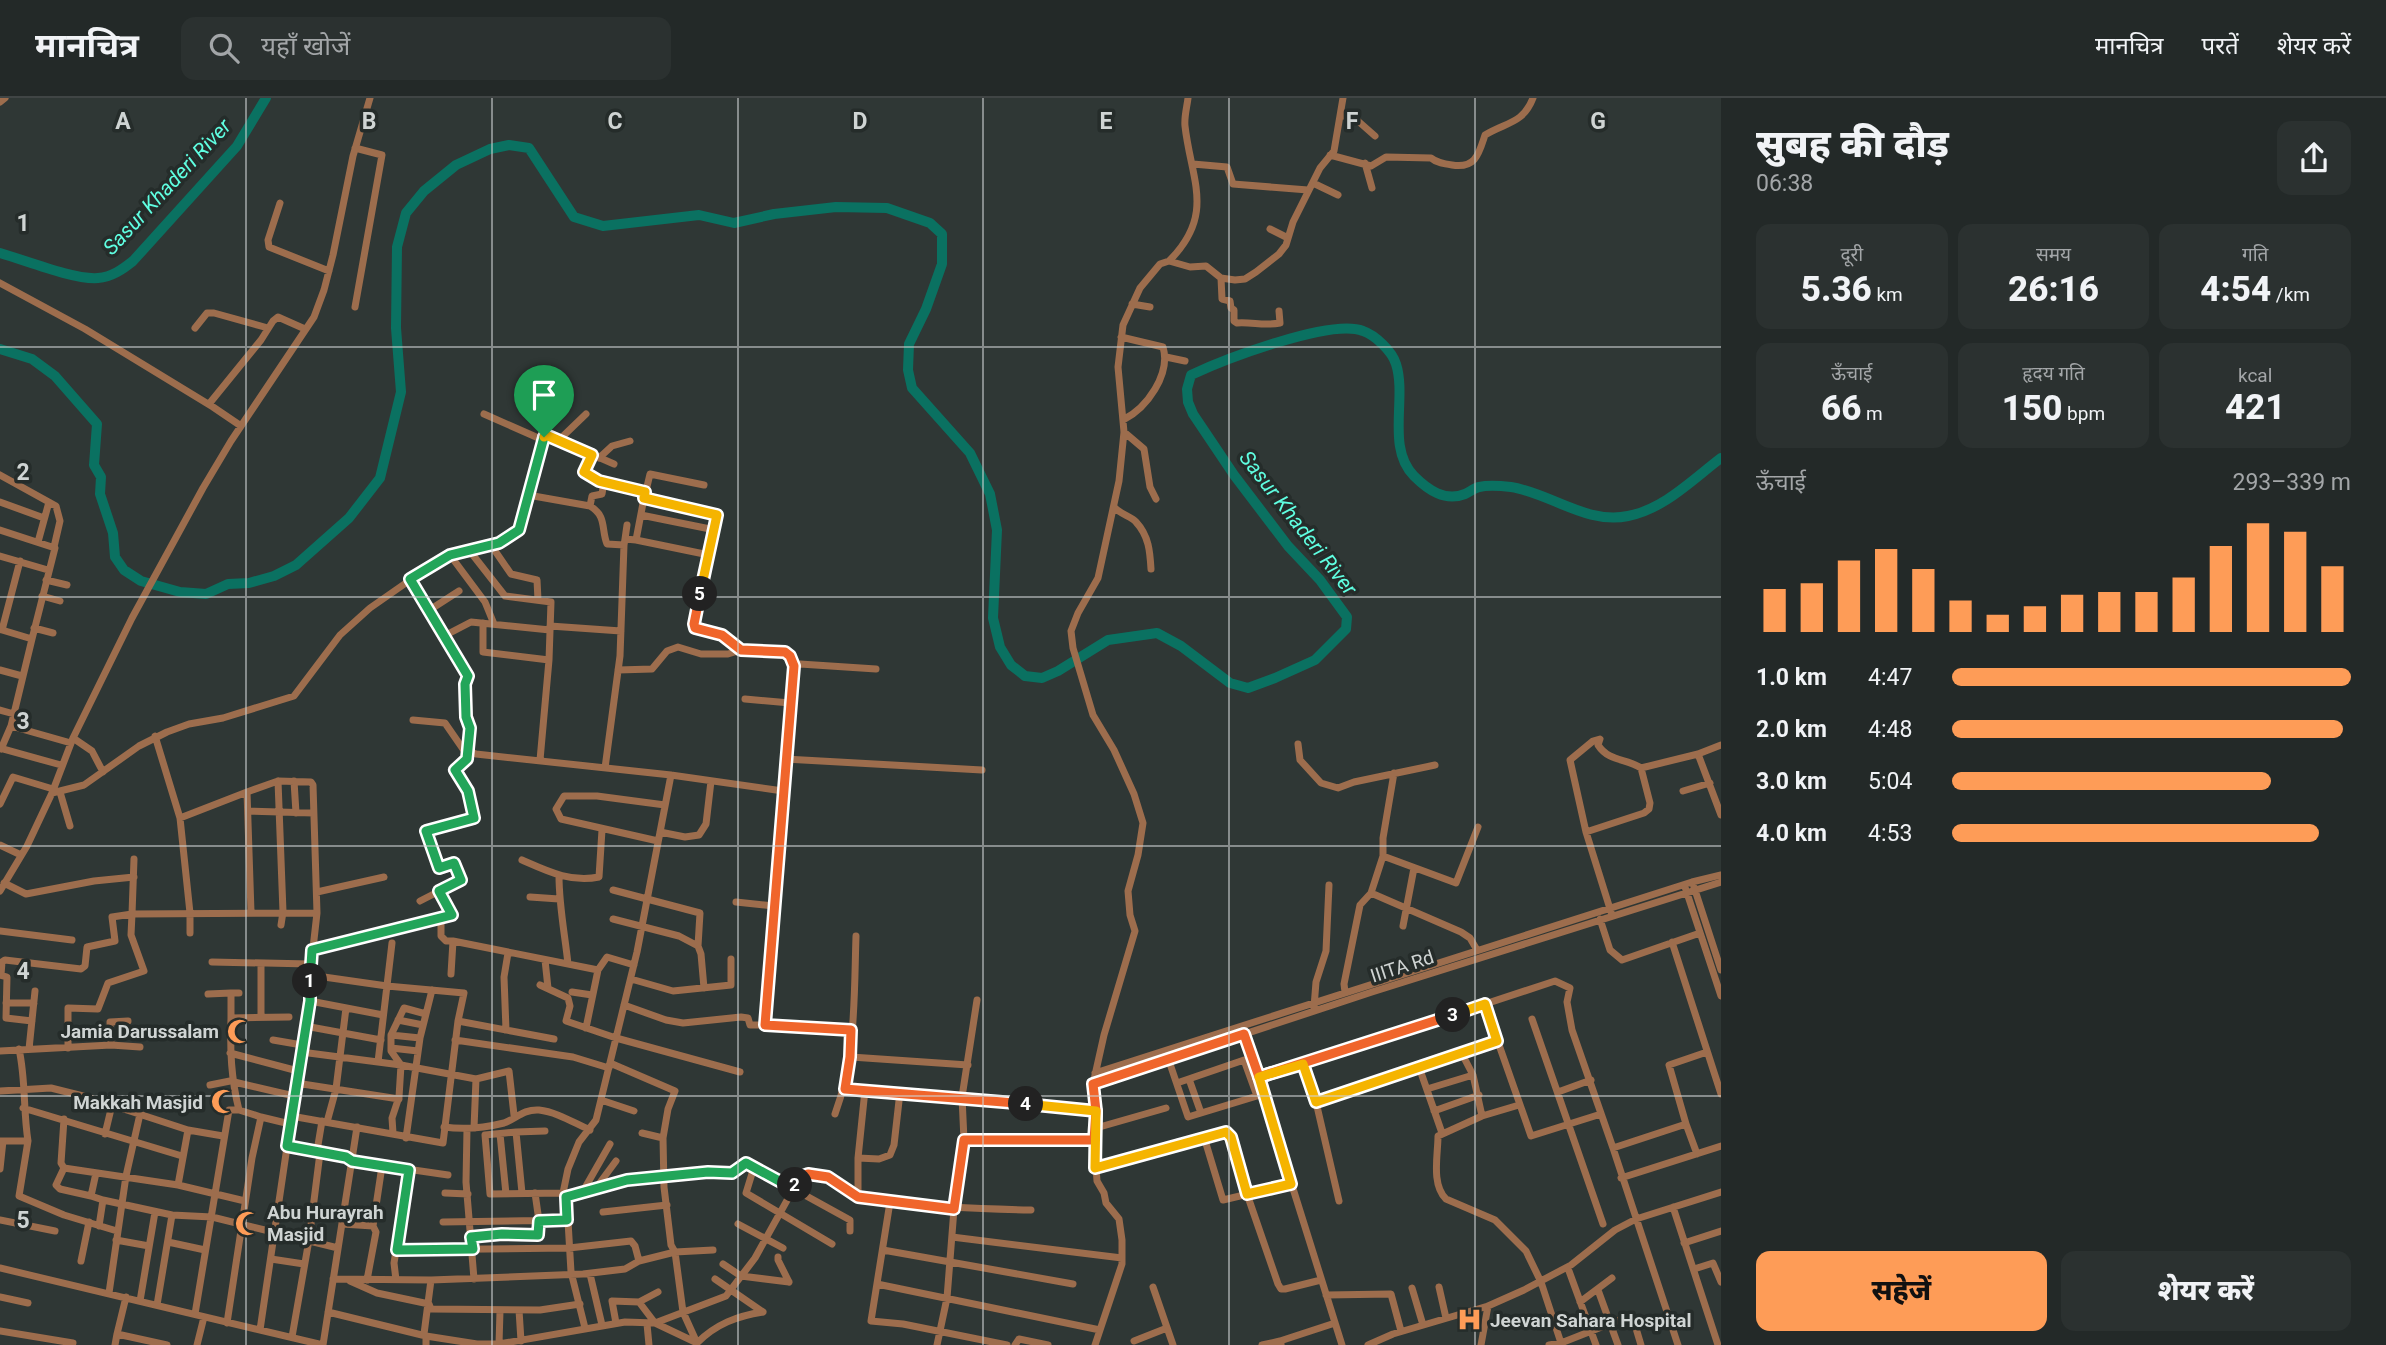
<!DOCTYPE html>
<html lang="hi">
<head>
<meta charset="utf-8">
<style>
  body { margin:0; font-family:Roboto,"Noto Sans Devanagari",sans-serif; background:#2b3130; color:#f1f3f6; height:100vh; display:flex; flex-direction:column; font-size:26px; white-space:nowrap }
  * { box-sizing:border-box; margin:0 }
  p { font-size:23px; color:#a3a6a8 }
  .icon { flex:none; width:38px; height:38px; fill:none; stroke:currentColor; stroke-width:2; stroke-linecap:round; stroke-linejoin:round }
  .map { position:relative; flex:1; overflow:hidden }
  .panel { display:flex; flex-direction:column; background:#232928; width:665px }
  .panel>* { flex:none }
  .pin { position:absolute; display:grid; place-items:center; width:60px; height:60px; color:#fff; margin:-72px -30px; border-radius:50% 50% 50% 0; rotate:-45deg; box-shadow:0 0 7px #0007 }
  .pin .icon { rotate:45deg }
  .km { position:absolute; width:35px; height:35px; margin:-18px; border-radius:50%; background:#222; color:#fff; font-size:19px; line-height:35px; text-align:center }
  .round { display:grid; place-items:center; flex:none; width:74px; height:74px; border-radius:14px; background:#2b3130 }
  .summary { display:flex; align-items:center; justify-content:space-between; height:119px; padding:0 35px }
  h1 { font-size:38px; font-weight:800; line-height:52px }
  .figures { display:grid; grid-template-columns:repeat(3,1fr); gap:10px; height:119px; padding:7px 35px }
  .figures div { display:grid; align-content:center; border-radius:14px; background:#2b3130; text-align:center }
  .figures b { font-size:35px; font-weight:800 }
  .figures small { font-size:19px; font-weight:400 }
  .figures p { font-size:19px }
  .chart { height:196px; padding:14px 35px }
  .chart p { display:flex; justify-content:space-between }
  .chart svg { width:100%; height:126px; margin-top:7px; stroke:#fe9c57; stroke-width:6 }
  .button { display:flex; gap:14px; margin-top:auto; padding:14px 35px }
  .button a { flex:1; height:80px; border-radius:14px; background:#fe9c57; color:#111; font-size:28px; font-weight:800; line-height:80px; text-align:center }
  .button a+a { background:#2b3130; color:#f1f3f6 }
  ul { padding:0 35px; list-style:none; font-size:23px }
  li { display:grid; grid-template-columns:112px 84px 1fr; align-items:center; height:52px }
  li i { height:18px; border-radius:9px; background:#fe9c57 }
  header { display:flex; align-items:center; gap:42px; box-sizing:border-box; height:98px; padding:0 35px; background:#232928; border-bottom:2px solid #404545 }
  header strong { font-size:33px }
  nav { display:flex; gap:38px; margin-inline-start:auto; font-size:24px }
  .search { width:490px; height:63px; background:#2b3130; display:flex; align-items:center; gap:18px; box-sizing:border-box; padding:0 24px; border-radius:14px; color:#a3a6a8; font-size:26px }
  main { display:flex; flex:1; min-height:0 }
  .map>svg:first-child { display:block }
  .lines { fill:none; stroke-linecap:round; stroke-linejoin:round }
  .river { stroke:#0a7161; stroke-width:10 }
  .minor { stroke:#9d6d4d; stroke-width:7 }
  .split-1-casing { stroke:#fff; stroke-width:14 }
  .split-2-casing { stroke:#fff; stroke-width:14 }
  .split-3-casing { stroke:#fff; stroke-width:14 }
  .split-4-casing { stroke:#fff; stroke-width:14 }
  .split-5-casing { stroke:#fff; stroke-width:14 }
  .split-6-casing { stroke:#fff; stroke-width:14 }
  .split-1 { stroke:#22a559; stroke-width:9 }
  .split-2 { stroke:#22a559; stroke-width:9 }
  .split-3 { stroke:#f0652b; stroke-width:9 }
  .split-4 { stroke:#f5b400; stroke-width:9 }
  .split-5 { stroke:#f0652b; stroke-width:9 }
  .split-6 { stroke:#f5b400; stroke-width:9 }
  .grid { fill:none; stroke:#cfd4d3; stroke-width:2; stroke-opacity:0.55 }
  .labels { text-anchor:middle; stroke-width:7; stroke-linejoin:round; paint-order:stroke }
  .street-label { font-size:19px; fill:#cfd4d3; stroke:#252c2a }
  .poi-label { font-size:19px; font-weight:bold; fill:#cfd4d3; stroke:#252c2a; text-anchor:end }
  .water-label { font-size:21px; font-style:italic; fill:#5ffee1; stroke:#252c2a }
  .grid-label { font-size:23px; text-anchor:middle; font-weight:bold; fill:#cfd4d3; stroke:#252c2a; stroke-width:7; stroke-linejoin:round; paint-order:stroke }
</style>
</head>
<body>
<header>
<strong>मानचित्र</strong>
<div class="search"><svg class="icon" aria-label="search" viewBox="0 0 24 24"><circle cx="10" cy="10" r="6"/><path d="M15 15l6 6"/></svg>यहाँ खोजें</div>
<nav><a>मानचित्र</a><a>परतें</a><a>शेयर करें</a></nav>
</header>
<main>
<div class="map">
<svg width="1721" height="1247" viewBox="0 0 1721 1247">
  <rect width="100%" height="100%" fill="#2f3735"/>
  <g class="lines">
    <!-- river -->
    <path class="river" d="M0,155C25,162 74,182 98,180C112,179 123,171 133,163L237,48L266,0
      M0,251L32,261L55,278L97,326L94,367L101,379L100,396L113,435L115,459L124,472L141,483L180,494L206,496L228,486L249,485L274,478L296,467L349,420L380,380L401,294L396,230L397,149L406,115L424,93L456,67L490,51L509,47L529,50L574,119L603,128L699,117L734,125L774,116L836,109L887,110L930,125L942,136V166L926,211L909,246L908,272L912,290L970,355L990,396L997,432L993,520L1000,549L1011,567L1025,578L1042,580L1058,573L1108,542L1157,535L1181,548L1230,585L1248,590L1275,580L1315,562L1346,531L1347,519L1320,482L1288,448L1234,377L1193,316L1188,304L1187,291L1191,277C1223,262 1331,220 1363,233C1375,237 1392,253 1396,266C1407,300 1386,350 1414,378C1428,392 1445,404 1465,396C1470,394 1474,390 1479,389C1488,387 1502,388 1511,389C1550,395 1587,427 1628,418C1664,411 1692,382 1721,360"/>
    <!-- minor -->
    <path class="minor" d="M0,4L5,0
      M1341,17L1358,23L1375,38
      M1330,57L1371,68L1386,59L1431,60C1437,65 1444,66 1452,67C1476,71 1479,55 1485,37C1506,24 1523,26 1533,0
      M1365,65L1372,90
      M1193,66L1227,69L1233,86L1308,92
      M1313,85L1338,97
      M280,105L268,142L269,149L329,173
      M1270,131L1288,140
      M1169,163C1216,116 1191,82 1185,28C1184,19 1187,9 1188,0
      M1221,180L1222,201L1230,203L1231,210L1234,212V223L1237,225C1253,224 1264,228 1280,225L1279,213
      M0,185L85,231L213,309L241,328
      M1132,206L1150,209
      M355,209L382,57L355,50
      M195,230L207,215H214L268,230
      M1121,239L1163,249C1171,276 1147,310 1123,322
      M1166,259L1185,263
      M209,306L261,242L273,223L278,219L305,231
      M484,316L543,342
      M1124,334L1144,351L1150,389L1156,401
      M559,342L614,366
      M592,357L585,372L586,376L599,383L645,394
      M599,360L612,348L630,343
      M0,377L56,408L60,423L54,449
      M528,397L590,408C607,418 601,431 607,446L624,447L625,441L636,442L709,457
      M645,397L650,376L704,387
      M0,404L44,420
      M590,408L592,398L602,396L604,384
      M1114,409C1121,417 1131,418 1136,424C1149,438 1150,454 1151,471
      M641,417L715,432
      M0,432L55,450L32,541
      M625,441L627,427
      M636,442L644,400L717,417L693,528L722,537L741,552L785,554L790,558L794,568
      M38,444L49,404
      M491,447L511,476L537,482L538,502
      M469,452L505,498L551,504L549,562
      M450,457L485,504L494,526
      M0,458L48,472
      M20,463L2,532L32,541L11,628L71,645
      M410,481L468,578L465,586L466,619L470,630L467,661L455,672L468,693L474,720L426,733L439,770L454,765L461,782L420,803
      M46,482L67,487
      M42,498L60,503
      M428,513L459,493
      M483,525V554L549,562L540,662
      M550,528L621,533
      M34,530L53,535
      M444,538L471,524L550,532
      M0,572L22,578
      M618,572L652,571L667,553L678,549L701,556H728L741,552
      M745,601L790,605
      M0,612L14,616
      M413,622L445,625L463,651L476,656L671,677L783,693
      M155,638L180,720L247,694L251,814
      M73,640L92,653L103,674
      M1298,646L1300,662L1321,685L1338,690L1354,684L1435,667
      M0,650L61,667
      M1,651L11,628
      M1698,656L1721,717
      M785,661L982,672
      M605,670L620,558L624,447
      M1641,670L1698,656L1721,647
      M294,683L296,715
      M1683,693L1710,685
      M60,694L70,728
      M247,694L278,683
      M52,695L84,687L139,648L167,634L189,626L223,620L294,598L340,537L370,510L436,464L462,453L499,445L516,435L520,429L544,338L559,342L586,316
      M0,706L13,679L53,691
      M248,713L313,715
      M180,720L190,815V835
      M660,734L685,739L699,737L706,726L711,683
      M1586,734L1644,715L1649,711L1650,705L1641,670C1626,660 1609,664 1598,647L1600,641L1593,643L1570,662L1586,734L1611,814
      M658,743L561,721L556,711L564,698H597L665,707
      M0,747L21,757
      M1383,758V740L1394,675
      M522,762C547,773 571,785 599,779L602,732
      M559,778C559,808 565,837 568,866
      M4,785L26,796L94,783L134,779
      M1685,789L1721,898
      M1694,789L1721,872
      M613,792L700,815L698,848L701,856L704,890
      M0,793L27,748L52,695L73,640L132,520L203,390L231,343L314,219L324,192L333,157L353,58L370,0
      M439,793L452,817L441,821
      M317,794L384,779
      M530,799L559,801
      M736,804L774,808L794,568L800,566L876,571
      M774,808L765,927L851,932
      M613,821L679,838L698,848
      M1600,821L1610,852L1622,862L1700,835
      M1403,828L1414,770
      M0,833L72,842
      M453,843L598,872L607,859L634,867
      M1672,844L1721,996
      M312,852L441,821V838L446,843H453L451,876
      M1477,852L1470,840L1461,834L1371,795L1383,758L1456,785L1478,729
      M545,862L548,890
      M212,864L310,866
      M261,865V919
      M0,877L7,879L6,920L32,923
      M1,877L2,864L5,862L81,871L85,868L87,849L115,843L112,819L132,816L134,761
      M631,881L673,893L731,887V861
      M540,887L568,900L570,908L566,923L616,940L740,974
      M572,894L592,897
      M1345,894L1344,886L1360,807L1371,795
      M208,896L231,895
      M310,903L383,917
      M6,905H34
      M624,907L666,922L683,925L741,919L748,920L750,927H765
      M1485,907L1531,1038L1601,1016
      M1314,909L1316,884L1326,853L1329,787
      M426,916L432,892
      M231,920V895H239
      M1532,921L1603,1126
      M398,922L423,927
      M458,923L554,941
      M305,928L381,942
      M586,930L598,872
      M506,932L504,879L508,855
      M1244,934L1342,1247
      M391,937L420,940
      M273,942L302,947
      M455,942L573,959L609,970
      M111,947L110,924L128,923
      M68,950V910L98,911L108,885L144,873L131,837L132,816L317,815
      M391,950L418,953
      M29,951L35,893
      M0,953L111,947L140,949
      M301,954L401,967L476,981L474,1030
      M1461,954L1473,977L1482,1018
      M230,955L298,973
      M851,959L968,967
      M1168,960L1188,1019L1257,998L1244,962L1177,985
      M378,964L392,845
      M610,965L675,993L668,1011L663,1040
      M1303,966L1555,883L1570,890L1567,904L1572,932L1613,1050L1686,1026
      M1419,969L1442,1035
      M1095,975L1692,784L1721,777
      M1259,979L1303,966L1316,1004L1339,1103
      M476,981L509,973L514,1017
      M1189,981L1201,1015
      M296,985L399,1001
      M1093,986L1372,894L1721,784
      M210,987L230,983L294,998
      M845,991L962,999L1096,1013
      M1427,991L1473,977
      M0,993L51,990L87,999L188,1032L178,1087L245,1103
      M1558,994L1591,982
      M601,1002L634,1013
      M1316,1004L1498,942
      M1519,1007L1482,1018L1438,1038C1438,1057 1431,1086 1446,1101L1495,1122L1526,1153L1541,1184L1561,1245
      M23,1010L182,1058
      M239,1012C231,980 230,953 231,920L289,919
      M1434,1013L1479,997
      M835,1016C856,960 854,898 856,838
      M291,1018L443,1045L458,923L464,895L387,888L310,877
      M261,1019L290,1026
      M64,1021L61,1065L64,1070L56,1087L60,1091L91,1098
      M327,1024L336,991L346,910
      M444,1029C465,1032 484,1030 504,1025C516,1021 523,1011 539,1012C557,1014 574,1025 590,1032
      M1096,1030L1166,1010
      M467,1031L466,1084L474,1181
      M188,1032L223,1038
      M516,1034L545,1033
      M393,1035L392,1020L399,999L401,967L391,953V937L404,910L426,916L420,940L406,1040
      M642,1035L663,1040L664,1089L671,1147L675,1154L683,1214L697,1245
      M105,1036L112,1007
      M500,1036L506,1096
      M1204,1039L1223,1102L1291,1086
      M964,1042H1094
      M0,1043H28C23,1011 26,983 19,951
      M28,1043L19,1098L64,1117L117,1133
      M287,1048L346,1059L352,1063L448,1077
      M1613,1050L1678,1247
      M317,1053L322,1023
      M1697,1056L1686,1026L1669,967L1707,954
      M858,1060L879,1061L890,1057L894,1047L900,994
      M64,1070L178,1087
      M1095,1070L1226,1034L1231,1039L1247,1096L1278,1186L1281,1191H1285L1321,1182
      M0,1071L3,1043
      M96,1075L91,1098L103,1102L99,1128
      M1621,1080L1721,1048
      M596,1090L616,1063
      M445,1095L468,1096
      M522,1095L516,1034L485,1037L490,1096L563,1095
      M582,1095L610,1046
      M566,1099L627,1082L708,1074L732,1075L746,1065L754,1069
      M858,1099V1060L865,992
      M103,1102L172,1117L157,1207
      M890,1104L871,1223L903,1226L1007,1247
      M1673,1109L1718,1247
      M603,1114L667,1107
      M172,1117L212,1119L338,1150
      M0,1122L55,1133
      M443,1124L567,1122
      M342,1126L373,1128
      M738,1126L783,1150
      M471,1139L502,1136L538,1137L539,1123L535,1095
      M952,1139L1122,1160
      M116,1142L149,1148
      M168,1144L205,1152
      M1684,1145L1721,1133
      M832,1146L746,1095L754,1069L850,1122V1133
      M397,1152L569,1150L631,1143L635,1148L639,1163
      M883,1152L1073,1186
      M778,1159V1162L789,1184
      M271,1161L304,1166
      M81,1163L89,1124
      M723,1166L741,1178L789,1184
      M0,1170L323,1247
      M1694,1171L1713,1165L1721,1184
      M1569,1173L1596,1247
      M590,1176L602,1227
      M333,1181L431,1182L583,1176L625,1171L639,1163L675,1154L713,1152
      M715,1181L763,1214
      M367,1182L376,1134L373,1128L382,1068
      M396,1182L394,1165L409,1072
      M350,1183L377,1195L429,1206L431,1211L540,1212L580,1206
      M877,1186L1100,1232
      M1153,1189L1173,1247
      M1439,1189L1446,1220
      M1412,1190L1423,1227
      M1598,1192L1618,1247
      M109,1195L126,1078L140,1016
      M1326,1197L1391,1196L1401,1233
      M0,1199L28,1205
      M140,1203L155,1114
      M639,1204L655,1225L697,1245C716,1226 737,1218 763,1214
      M1580,1204L1612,1180
      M519,1212L521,1243
      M328,1214L426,1238L477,1246H499L625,1224L655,1225L726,1198L755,1160L800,1079C825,1069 838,1091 858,1099C871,1104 888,1104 901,1105C944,1110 987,1111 1031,1112
      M195,1216L229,1012H239L261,1019L252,1060L227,1225
      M616,1225L612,1203L639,1204L658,1194
      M647,1226L649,1247
      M585,1230L571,1174L567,1106L563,1095L568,1071L579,1044L596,1022L637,854L671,677
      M260,1232L301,954L310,903V877L317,815L313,687L311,684L278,683L283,814L281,827
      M0,1233L73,1245
      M117,1236L126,1199
      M292,1239L309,1142L320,1055
      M1134,1243L1167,1230
      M1280,1243L1335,1225
      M499,1246L500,1213
      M115,1247L117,1236L167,1247
      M197,1247L204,1219
      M323,1247L357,1029
      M426,1247V1238L424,1236L431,1182
      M937,1247L947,1200L954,1111L964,1042L962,999L977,902
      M1015,1247L1019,1241L1048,1247
      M1095,1247L1122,1166V1142L1119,1121L1106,1105L1104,1095L1097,1083L1094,1042L1096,1013L1093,986L1104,937L1135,833L1130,817L1128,793L1138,757L1143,725L1134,696L1114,652L1093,617L1073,550L1071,533L1078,515L1098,480L1119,383L1124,334L1118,269L1123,227L1140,190L1160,166L1169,163L1190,169L1206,168L1221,180L1235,182L1245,181L1256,174L1279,156L1286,147L1293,124L1320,70L1334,53L1343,0
      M1262,1247L1280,1243L1281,1246
      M1368,1247L1393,1236L1488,1208L1524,1192L1571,1167L1615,1132L1636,1121L1721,1094
      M1481,1247L1488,1208
      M1549,1247L1561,1245L1632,1217L1641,1247"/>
  </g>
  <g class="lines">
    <defs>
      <path id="split-1" d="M310,883L312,852L452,817L439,793L461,782L454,765L439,770L426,733L474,720L468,693L455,672L467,661L470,630L466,619L465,586L468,578L410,481L450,457L499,445L519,432L544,339"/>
      <path id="split-2" d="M310,883V903L287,1048L346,1059L352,1063L409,1072L397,1152L473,1151L471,1139L502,1136L538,1137L539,1123L567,1122L566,1099L627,1082L708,1074L732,1075L746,1065L792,1090L795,1087"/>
      <path id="split-3" d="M795,1087L800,1079L808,1076L828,1079L858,1099L954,1111L964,1042H1094L1096,1013L1093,986L1244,936L1259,979L1453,917"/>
      <path id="split-4" d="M1026,1006L1096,1013L1095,1070L1226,1034L1231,1039L1247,1096L1291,1086L1259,979L1303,966L1316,1004L1497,943L1485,906L1453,917"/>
      <path id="split-5" d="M700,496L694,526L695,530L722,537L741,552L785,554L790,558L794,568L765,927L851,932L850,959L845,991L1026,1006"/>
      <path id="split-6" d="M544,339L546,337L592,357L584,374L599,383L645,394L644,400L717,417L700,496"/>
    </defs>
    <!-- split-1 casing -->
    <use href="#split-1" class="split-1-casing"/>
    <!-- split-2 casing -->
    <use href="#split-2" class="split-2-casing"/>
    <!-- split-3 casing -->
    <use href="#split-3" class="split-3-casing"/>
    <!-- split-4 casing -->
    <use href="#split-4" class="split-4-casing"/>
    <!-- split-5 casing -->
    <use href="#split-5" class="split-5-casing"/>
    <!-- split-6 casing -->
    <use href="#split-6" class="split-6-casing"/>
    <!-- split-1 -->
    <use href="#split-1" class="split-1"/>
    <!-- split-2 -->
    <use href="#split-2" class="split-2"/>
    <!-- split-3 -->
    <use href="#split-3" class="split-3"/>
    <!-- split-4 -->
    <use href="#split-4" class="split-4"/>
    <!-- split-5 -->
    <use href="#split-5" class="split-5"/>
    <!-- split-6 -->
    <use href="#split-6" class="split-6"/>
  </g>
  <!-- grid -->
  <path class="grid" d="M246,0V1247M492,0V1247M738,0V1247M983,0V1247M1229,0V1247M1475,0V1247M0,249H1721M0,499H1721M0,748H1721M0,998H1721"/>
  <!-- icons -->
  <defs>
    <symbol id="mosque-bare" viewBox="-9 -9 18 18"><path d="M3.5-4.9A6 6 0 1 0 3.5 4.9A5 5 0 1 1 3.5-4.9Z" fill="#fe9c57" stroke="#252c2a" stroke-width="2.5" paint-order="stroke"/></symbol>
    <symbol id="hospital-bare" viewBox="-9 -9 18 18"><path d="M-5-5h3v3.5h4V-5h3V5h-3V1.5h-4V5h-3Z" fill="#fe9c57" stroke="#252c2a" stroke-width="2.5" paint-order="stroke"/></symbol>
  </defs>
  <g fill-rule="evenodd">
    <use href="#mosque-bare" x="222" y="916" width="35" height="35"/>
    <use href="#mosque-bare" x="206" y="986" width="35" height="35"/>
    <use href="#mosque-bare" x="230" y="1108" width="35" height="35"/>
    <use href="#hospital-bare" x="1452" y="1204" width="35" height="35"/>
  </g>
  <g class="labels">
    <!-- street labels -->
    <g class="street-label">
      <text transform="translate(1402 868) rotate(-18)" y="7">IIITA Rd</text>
    </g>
    <!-- poi labels -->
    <g class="poi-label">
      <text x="219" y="940">Jamia Darussalam</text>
      <text x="203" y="1011">Makkah Masjid</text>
      <text x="267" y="1121" text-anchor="start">Abu Hurayrah<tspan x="267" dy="22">Masjid</tspan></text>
      <text x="1490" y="1229" text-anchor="start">Jeevan Sahara Hospital</text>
    </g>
    <!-- water labels -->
    <g class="water-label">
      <text transform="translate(167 89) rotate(-47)" y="7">Sasur Khaderi River</text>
      <text transform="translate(1298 425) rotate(52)" y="7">Sasur Khaderi River</text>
    </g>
  </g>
  <g class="grid-label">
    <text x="123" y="31">A</text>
    <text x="369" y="31">B</text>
    <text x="615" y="31">C</text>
    <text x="860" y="31">D</text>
    <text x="1106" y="31">E</text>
    <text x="1352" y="31">F</text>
    <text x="1598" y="31">G</text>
    <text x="23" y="133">1</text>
    <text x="23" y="382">2</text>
    <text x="23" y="631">3</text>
    <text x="23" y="881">4</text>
    <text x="23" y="1130">5</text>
  </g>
</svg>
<div class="pin" style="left:544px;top:339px;background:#1e9e55"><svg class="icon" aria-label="arrive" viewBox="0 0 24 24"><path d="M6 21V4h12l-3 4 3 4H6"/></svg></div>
<b class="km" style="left:310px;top:883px">1</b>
<b class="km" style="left:795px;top:1087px">2</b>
<b class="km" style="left:1453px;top:917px">3</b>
<b class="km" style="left:1026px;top:1006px">4</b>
<b class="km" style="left:700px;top:496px">5</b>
</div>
<section class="panel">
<div class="summary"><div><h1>सुबह की दौड़</h1><p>06:38</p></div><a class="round"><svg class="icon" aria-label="share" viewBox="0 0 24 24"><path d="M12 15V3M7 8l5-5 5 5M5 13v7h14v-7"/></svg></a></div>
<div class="figures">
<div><p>दूरी</p><b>5.36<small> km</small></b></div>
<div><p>समय</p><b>26:16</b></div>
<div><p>गति</p><b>4:54<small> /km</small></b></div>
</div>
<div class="figures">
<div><p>ऊँचाई</p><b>66<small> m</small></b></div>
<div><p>हृदय गति</p><b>150<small> bpm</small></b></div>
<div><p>kcal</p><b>421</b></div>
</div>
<div class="chart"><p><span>ऊँचाई</span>293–339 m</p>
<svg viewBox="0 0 160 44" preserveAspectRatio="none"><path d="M5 44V29M15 44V27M25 44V19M35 44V15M45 44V22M55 44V33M65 44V38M75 44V35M85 44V31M95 44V30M105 44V30M115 44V25M125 44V14M135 44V6M145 44V9M155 44V21"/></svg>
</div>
<ul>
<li><b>1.0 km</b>4:47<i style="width:100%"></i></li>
<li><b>2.0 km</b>4:48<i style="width:98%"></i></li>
<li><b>3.0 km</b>5:04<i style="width:80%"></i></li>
<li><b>4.0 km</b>4:53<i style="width:92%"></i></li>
</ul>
<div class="button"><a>सहेजें</a><a>शेयर करें</a></div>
</section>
</main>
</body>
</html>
